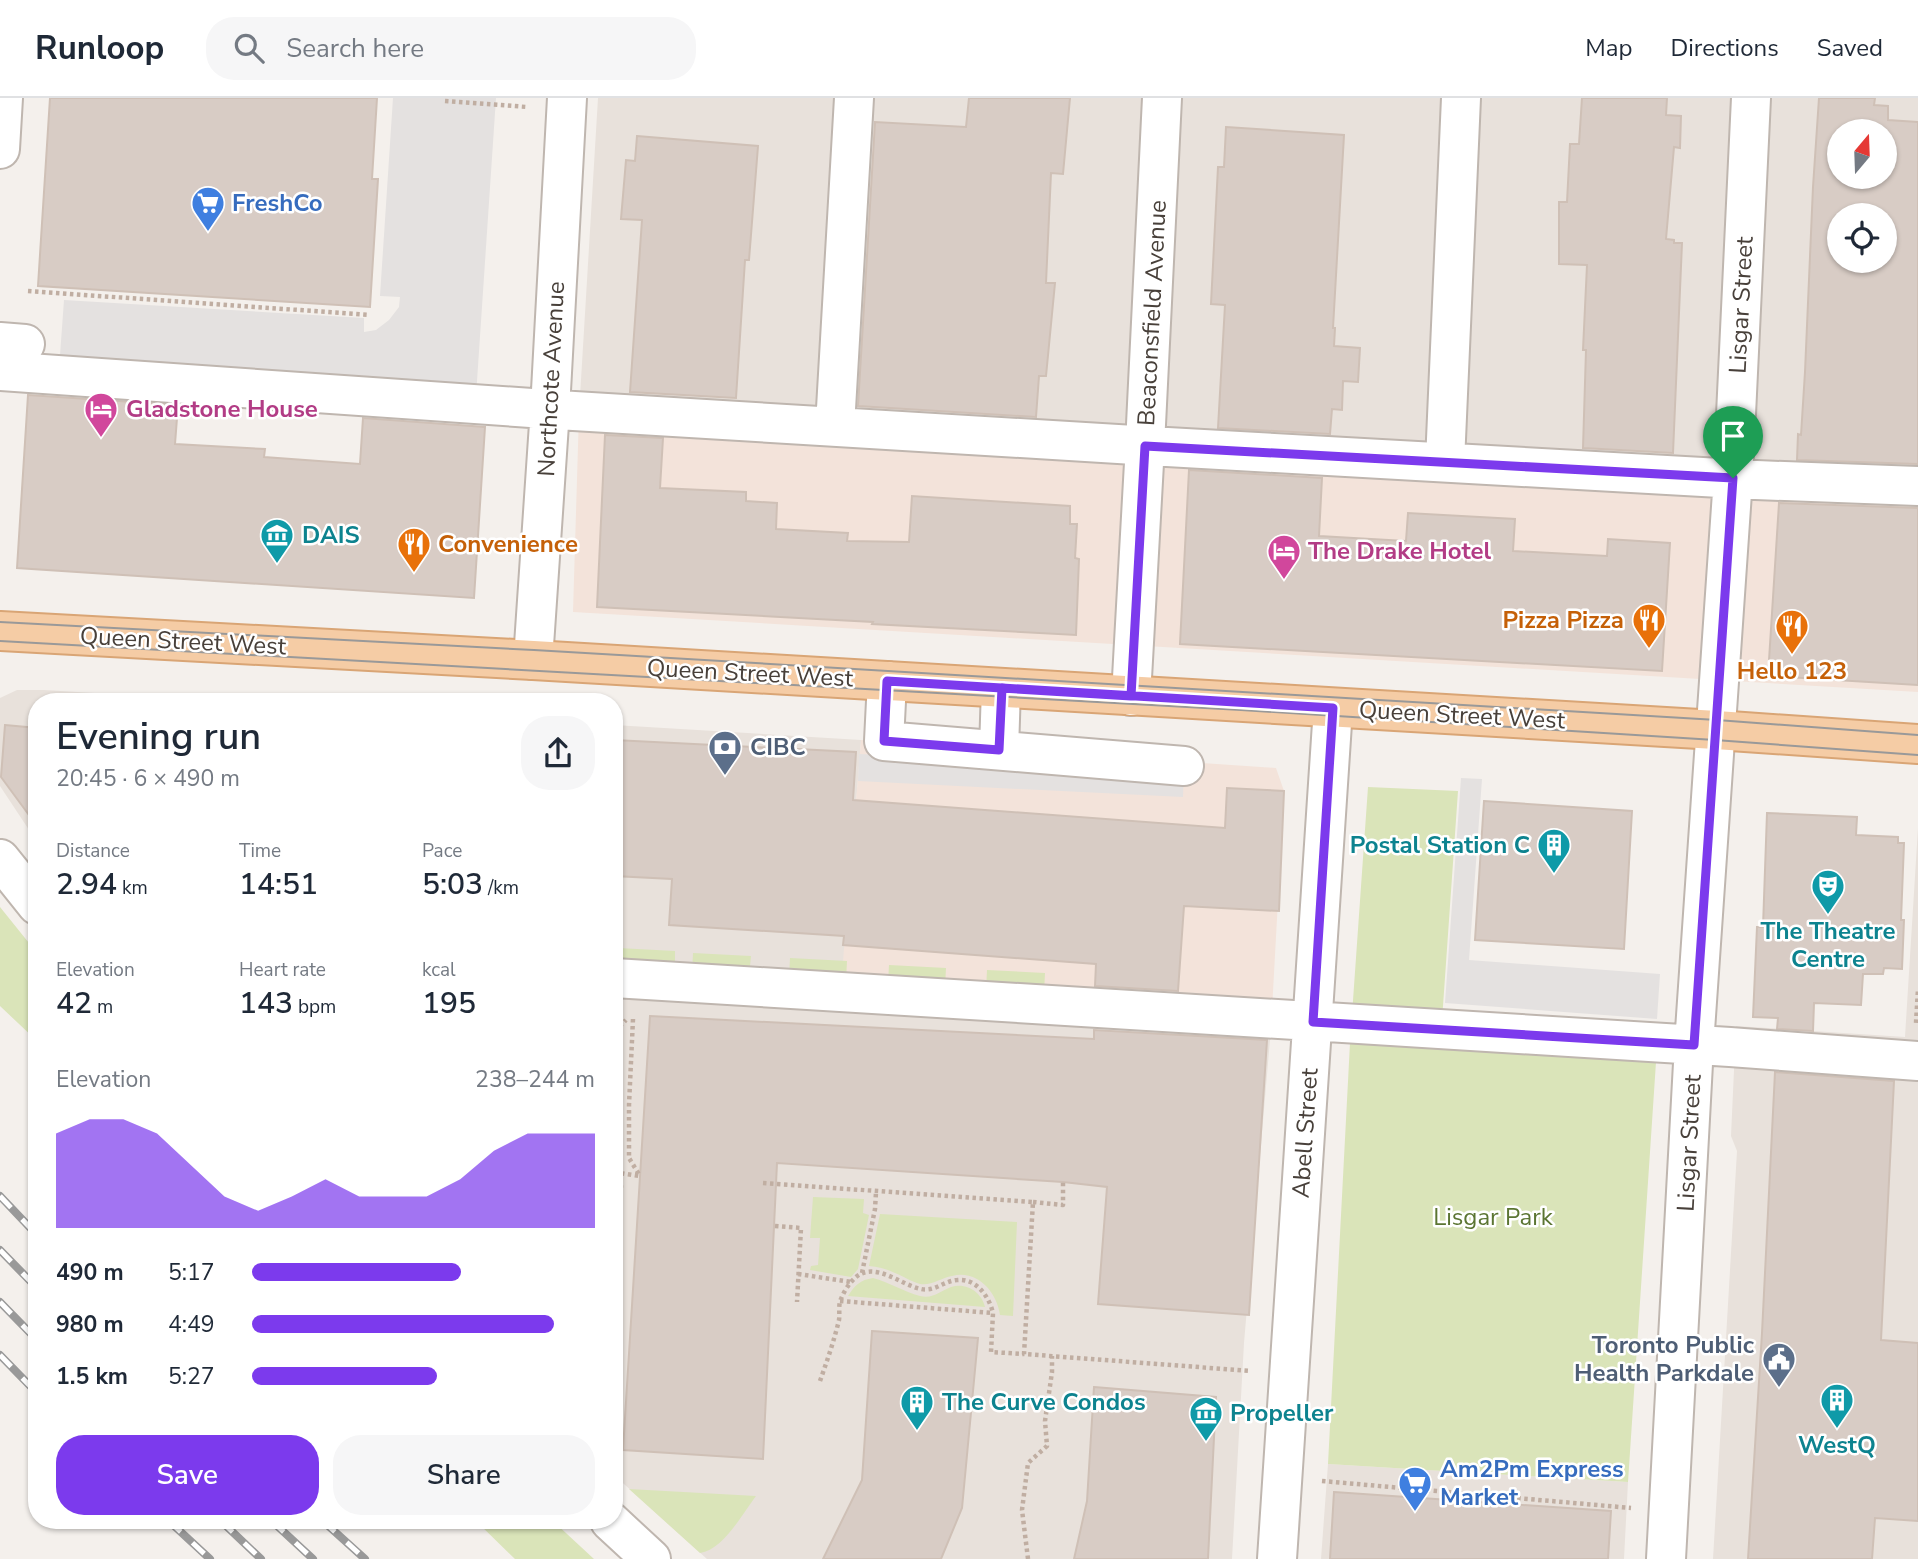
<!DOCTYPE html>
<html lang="en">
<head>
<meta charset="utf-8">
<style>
  body { margin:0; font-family:"Nunito Sans",sans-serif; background:#f6f6f7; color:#1f2937; height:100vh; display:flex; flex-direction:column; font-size:26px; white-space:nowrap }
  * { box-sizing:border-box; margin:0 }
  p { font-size:23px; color:#747a83 }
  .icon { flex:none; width:38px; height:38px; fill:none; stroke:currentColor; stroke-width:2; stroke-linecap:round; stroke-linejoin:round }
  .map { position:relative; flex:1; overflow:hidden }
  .details { position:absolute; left:28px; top:595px; width:595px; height:836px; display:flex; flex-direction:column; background:#fff; border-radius:28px; box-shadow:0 2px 5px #0004 }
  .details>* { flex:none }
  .needle { width:46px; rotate:19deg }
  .fabs { position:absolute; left:1827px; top:21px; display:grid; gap:14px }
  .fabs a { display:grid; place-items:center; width:70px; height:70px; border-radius:50%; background:#fff; box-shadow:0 2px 5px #0004; font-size:35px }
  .pin { position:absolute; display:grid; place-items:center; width:60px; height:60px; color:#fff; margin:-72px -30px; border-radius:50% 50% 50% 0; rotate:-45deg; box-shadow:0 0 7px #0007 }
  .pin .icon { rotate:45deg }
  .round { display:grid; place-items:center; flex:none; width:74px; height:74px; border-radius:28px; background:#f6f6f7 }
  .overview { display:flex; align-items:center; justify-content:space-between; height:119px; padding:0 28px }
  h1 { font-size:38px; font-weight:600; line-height:52px }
  .stats { display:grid; grid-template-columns:repeat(3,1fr); gap:10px; height:119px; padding:7px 28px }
  .stats div { display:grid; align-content:center }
  .stats b { font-size:30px; font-weight:600 }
  .stats small { font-size:19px; font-weight:400 }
  .stats p { font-size:19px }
  .chart { height:196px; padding:14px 28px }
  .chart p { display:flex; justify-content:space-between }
  .chart svg { width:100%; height:126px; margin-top:7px; fill:#7c3aed; opacity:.7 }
  .cta { display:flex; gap:14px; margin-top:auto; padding:14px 28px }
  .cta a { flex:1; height:80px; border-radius:28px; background:#7c3aed; color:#fff; font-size:28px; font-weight:600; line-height:80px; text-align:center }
  .cta a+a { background:#f6f6f7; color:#1f2937 }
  ul { padding:0 28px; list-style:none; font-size:23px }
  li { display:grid; grid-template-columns:112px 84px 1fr; align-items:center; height:52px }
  li i { height:18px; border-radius:9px; background:#7c3aed }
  header { display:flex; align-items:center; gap:42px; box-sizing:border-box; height:98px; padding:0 35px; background:#fff; border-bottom:2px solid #e0e1e3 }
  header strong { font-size:33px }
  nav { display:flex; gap:38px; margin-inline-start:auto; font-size:24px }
  .search { width:490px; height:63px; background:#f6f6f7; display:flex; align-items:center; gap:18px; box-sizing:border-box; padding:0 24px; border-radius:28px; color:#747a83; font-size:26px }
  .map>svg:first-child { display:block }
  .residential { fill:#e8e1db; fill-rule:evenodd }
  .commercial { fill:#f3e3da }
  .green { fill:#dae4b9 }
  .parking { fill:#e4e1e0 }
  .building { fill:#d8ccc5; stroke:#cfc0b6; stroke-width:2; fill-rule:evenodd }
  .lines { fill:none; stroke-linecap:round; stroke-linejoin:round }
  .minor-casing { stroke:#bfb6af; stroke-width:42 }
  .major-casing { stroke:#d9a575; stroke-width:42 }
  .path { stroke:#c0aea2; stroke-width:4.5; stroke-dasharray:3.5 3.5; stroke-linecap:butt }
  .minor { stroke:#fff; stroke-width:38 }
  .major { stroke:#f5cca5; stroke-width:38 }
  .tram { stroke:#999; stroke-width:2 }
  .rail-casing { stroke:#999; stroke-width:8 }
  .rail { stroke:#fff; stroke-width:5; stroke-dasharray:16; stroke-linecap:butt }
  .route-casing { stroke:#fff; stroke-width:14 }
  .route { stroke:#7c3aed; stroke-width:9 }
  .labels { text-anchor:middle; stroke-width:5; stroke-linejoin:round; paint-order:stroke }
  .shop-label { font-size:24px; font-weight:bold; fill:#366cbe; stroke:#fff; text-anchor:start }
  .street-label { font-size:24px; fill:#48403a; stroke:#fff }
  .hotel-label { font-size:24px; font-weight:bold; fill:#b23c85; stroke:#fff; text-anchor:start }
  .culture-label { font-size:24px; font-weight:bold; fill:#0d838f; stroke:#fff; text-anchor:start }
  .food-label { font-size:24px; font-weight:bold; fill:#c56008; stroke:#fff; text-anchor:start }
  .service-label { font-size:24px; font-weight:bold; fill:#4e5e75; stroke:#fff; text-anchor:start }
  .park-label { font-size:24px; fill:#5b7532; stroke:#fff }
</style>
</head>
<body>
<header>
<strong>Runloop</strong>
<div class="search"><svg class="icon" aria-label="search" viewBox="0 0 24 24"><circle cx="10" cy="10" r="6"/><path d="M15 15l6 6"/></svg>Search here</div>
<nav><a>Map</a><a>Directions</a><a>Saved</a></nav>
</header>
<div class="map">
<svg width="1918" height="1461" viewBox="0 0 1918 1461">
  <rect width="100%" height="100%" fill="#f4f0ec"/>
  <!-- residential -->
  <path class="residential" d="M598,0H1918V399L579,315ZM1839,33H1885V79H1839ZM1839,117H1885V163H1839Z
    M17,592H44L245,604H37V744L0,688V600Z
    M614,627L861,642L841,900L1271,930L1244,1245L1232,1461H707L614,1377Z
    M1918,730V1461H1713L1737,1053L1731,1038L1736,928L1905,939Z
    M1328,1366L1628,1384L1624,1461H1321Z"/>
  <!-- commercial -->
  <path class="commercial" d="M579,315L1918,399V594L573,514Z
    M861,642L1276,670L1284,693L1271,930L840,900Z"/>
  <!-- green -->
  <path class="green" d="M1368,689L1458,693L1440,951L1656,964L1628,1384L1328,1366L1350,945Z
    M0,809L37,855V943L0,908Z
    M618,850L675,853V873L617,870Z
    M693,855L751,858L749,878L692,875Z
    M790,860L847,863L846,883L789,880Z
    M889,867L946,870L945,889L888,886Z
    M987,872L1045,875L1044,895L986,892Z
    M813,1099L864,1101L863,1115L869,1117L858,1171L851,1179L810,1172L811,1168L818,1167L820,1140H810Z
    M880,1116L1017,1124L1013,1218L1000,1217C997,1194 977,1171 952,1178C941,1180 931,1188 920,1186C912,1184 903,1178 895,1175C887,1171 878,1169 869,1168Z
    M873,1180C889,1184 904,1194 920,1198C934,1201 940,1193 951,1189C967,1184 982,1195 985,1209L848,1198C855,1187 860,1182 873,1180Z
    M629,1391L756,1398C743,1415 723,1452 700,1455Z
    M476,1423H553L594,1461H515Z"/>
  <!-- parking -->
  <path class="parking" d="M393,0H496L476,298L59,271L64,202L364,220V234L376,232L389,222L399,209L400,199L380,198Z
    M859,656L1184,672L1183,699L858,683Z
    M1461,680L1482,681L1469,862L1660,876L1657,921L1445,905Z"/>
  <!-- building -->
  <path class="building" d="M50,0H377L372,81H378L370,209L38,188Z
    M969,0H1070L1063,76L1051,75L1046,185H1055L1046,278H1039L1036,319L858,308L875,24L966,29Z
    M1582,0H1667L1666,17L1681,18L1680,50L1674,49L1666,141L1674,142V145H1682L1673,355L1583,350L1586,252H1583L1587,167L1559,166V104H1567L1570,46H1579Z
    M1819,0H1875L1874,7L1888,8V22L1918,24V366L1797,362L1798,336L1801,337L1805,274L1813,89ZM1839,33H1885V79H1839ZM1839,117H1885V163H1839Z
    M1226,29L1344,37L1333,230H1335L1334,248L1360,250L1358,284L1343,283L1342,312L1332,311L1330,336L1218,330L1225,207L1211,206L1218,69H1224Z
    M637,38L758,48L749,162H745L736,300L630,294L642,122L621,121L626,62L635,63Z
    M28,297L178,307L175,346L265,351L264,359L360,366L363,320L485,329L474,500L17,470Z
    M605,337L663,340L660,390L746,394V403L777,405L776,431L848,435L847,443L909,444L912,398L1070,408V426H1077L1075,460L1079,461L1076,537L872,526L873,524L817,521L597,509Z
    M1189,372L1322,380L1319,438L1406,443L1408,415L1515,421L1513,453L1607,458L1608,441L1670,445L1662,573L1180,546Z
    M1779,405L1918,410V587L1768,578Z
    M5,627L37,630V728L1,679Z
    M614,642L856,654L853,702L1225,730L1227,690L1284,693L1279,813L1184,808L1178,893L1095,888L1096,866L843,847L844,838L669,827L672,781L614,778Z
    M1484,703L1632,713L1624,851L1475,842Z
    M1767,715L1857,719L1856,737L1898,739V745H1904L1901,822H1904L1902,871L1884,870L1883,876H1863L1861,907L1814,905L1813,933L1777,931L1778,920L1753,919L1757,829H1763Z
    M650,918L1094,941V932L1267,942L1249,1217L1098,1206L1107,1089L1063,1084L777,1065L763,1361L623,1352Z
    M1775,974L1894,983L1881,1242L1918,1245V1423L1875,1420L1872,1461H1748L1762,1235Z
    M872,1233L978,1240L962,1410L941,1461H823L862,1382Z
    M1094,1289L1216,1299L1208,1461H1074L1087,1403Z
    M1334,1394L1611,1413L1608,1461H1330Z"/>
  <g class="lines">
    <defs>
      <path id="minor" d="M0,51L3,0
        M0,244L25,246
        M0,273L574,313L1167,349L1756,382L1918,388
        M835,328L854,0
        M1445,364L1461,0
        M533,562L550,311L567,0
        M887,583L884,643L1184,668
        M1131,598L1145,347L1162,0
        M999,652L1001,590
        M0,761L37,807
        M614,880L1730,949L1918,963
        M610,1423L651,1461
        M1277,1461L1333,610
        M1666,1461L1694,947L1733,380L1751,0"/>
      <path id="major" d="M0,533L533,562L1716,632L1918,646"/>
    </defs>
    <!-- minor casing -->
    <use href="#minor" class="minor-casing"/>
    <!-- major casing -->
    <use href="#major" class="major-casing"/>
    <!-- path -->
    <path class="path" d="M445,3L527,9
      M28,193L370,217
      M633,921L629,1007V1060L640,1078
      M1916,925L1918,891
      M614,962L616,932L626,922
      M614,1074L621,1088L614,1202
      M614,1074L639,1078
      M763,1085L1033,1104L1024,1256L1251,1273
      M1033,1104L1063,1107V1084
      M775,1128L801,1130L797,1204
      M862,1175L875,1111L876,1094
      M798,1176L851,1184
      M840,1203L993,1215L991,1254L1024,1256
      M820,1283C827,1263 834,1243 839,1222C840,1215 838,1207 841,1201C844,1193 850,1184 856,1179C875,1163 901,1187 921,1191C935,1194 943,1183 957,1182C976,1180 989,1198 993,1215
      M1322,1383L1631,1410
      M1028,1461L1022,1412L1028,1365L1047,1348L1045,1323L1052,1274V1258"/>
    <!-- minor -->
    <use href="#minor" class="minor"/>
    <!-- major -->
    <use href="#major" class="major"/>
    <!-- tram -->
    <path class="tram" d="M0,524L534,552L1717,622L1918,637
      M0,543L1241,612L1715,642L1918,657"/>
    <defs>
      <path id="rail" d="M0,1098L37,1137
        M0,1152L37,1190
        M0,1204L37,1242
        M0,1257L37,1295
        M169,1423L210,1461
        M221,1423L261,1461
        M272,1423L313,1461
        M323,1423L365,1461"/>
    </defs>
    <!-- rail casing -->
    <use href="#rail" class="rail-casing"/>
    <!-- rail -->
    <use href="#rail" class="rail"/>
  </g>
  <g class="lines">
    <defs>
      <path id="route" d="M1733,380L1145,348L1131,598L887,583L884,643L999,652L1002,590L1333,610L1313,924L1694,947L1733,380"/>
    </defs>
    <!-- route casing -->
    <use href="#route" class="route-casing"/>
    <!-- route -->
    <use href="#route" class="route"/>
  </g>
  <!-- icons -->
  <defs>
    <symbol id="supermarket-pin" viewBox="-11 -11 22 30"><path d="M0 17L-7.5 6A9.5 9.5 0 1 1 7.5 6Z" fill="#3f7fe0" stroke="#fff"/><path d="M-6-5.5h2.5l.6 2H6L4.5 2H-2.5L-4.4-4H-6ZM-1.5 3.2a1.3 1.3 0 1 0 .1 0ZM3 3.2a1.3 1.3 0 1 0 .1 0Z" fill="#fff"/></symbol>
    <symbol id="hotel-pin" viewBox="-11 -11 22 30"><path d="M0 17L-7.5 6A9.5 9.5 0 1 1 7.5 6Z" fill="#d1479c" stroke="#fff"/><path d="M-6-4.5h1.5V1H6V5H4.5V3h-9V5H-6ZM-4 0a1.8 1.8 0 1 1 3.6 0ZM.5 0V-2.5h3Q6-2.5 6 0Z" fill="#fff"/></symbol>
    <symbol id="museum-pin" viewBox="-11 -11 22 30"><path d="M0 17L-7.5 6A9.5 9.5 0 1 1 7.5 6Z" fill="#0f9aa8" stroke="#fff"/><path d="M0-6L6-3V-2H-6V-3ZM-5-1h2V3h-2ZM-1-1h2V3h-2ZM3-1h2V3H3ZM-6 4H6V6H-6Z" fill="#fff"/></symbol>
    <symbol id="restaurant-pin" viewBox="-11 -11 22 30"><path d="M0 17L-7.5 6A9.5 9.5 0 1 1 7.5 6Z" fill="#e8710a" stroke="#fff"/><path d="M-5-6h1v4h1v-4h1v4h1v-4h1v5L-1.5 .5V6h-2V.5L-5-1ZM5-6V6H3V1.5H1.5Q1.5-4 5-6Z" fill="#fff"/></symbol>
    <symbol id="bank-pin" viewBox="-11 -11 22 30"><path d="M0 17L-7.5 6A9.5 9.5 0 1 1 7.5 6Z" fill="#5c6f8a" stroke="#fff"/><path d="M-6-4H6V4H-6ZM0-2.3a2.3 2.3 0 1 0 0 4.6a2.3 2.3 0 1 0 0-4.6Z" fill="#fff"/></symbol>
    <symbol id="building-pin" viewBox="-11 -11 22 30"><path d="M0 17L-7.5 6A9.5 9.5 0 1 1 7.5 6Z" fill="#0f9aa8" stroke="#fff"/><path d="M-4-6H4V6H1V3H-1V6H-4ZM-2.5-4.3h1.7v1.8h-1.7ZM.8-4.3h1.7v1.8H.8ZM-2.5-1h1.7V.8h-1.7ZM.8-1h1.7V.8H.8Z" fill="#fff"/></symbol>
    <symbol id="theatre-pin" viewBox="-11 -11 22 30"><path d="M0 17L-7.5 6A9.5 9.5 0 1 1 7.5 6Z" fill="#0f9aa8" stroke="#fff"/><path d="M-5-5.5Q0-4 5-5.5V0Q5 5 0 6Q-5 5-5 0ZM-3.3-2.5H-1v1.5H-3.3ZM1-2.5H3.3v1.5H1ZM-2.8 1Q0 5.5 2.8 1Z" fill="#fff"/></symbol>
    <symbol id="civic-pin" viewBox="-11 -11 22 30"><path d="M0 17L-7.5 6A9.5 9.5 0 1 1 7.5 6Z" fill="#5c6f8a" stroke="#fff"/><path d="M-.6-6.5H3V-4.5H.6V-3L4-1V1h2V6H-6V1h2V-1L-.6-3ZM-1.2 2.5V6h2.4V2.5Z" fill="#fff"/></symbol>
  </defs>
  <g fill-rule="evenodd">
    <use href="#supermarket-pin" x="189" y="86" width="38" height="52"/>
    <use href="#hotel-pin" x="82" y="292" width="38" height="52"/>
    <use href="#museum-pin" x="258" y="418" width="38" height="52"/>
    <use href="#restaurant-pin" x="395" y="427" width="38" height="52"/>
    <use href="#hotel-pin" x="1265" y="434" width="38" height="52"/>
    <use href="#restaurant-pin" x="1630" y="503" width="38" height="52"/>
    <use href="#restaurant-pin" x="1773" y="509" width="38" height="52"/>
    <use href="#bank-pin" x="706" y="630" width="38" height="52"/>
    <use href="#building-pin" x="1535" y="728" width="38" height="52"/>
    <use href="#theatre-pin" x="1809" y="769" width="38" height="52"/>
    <use href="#civic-pin" x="1760" y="1242" width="38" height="52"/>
    <use href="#building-pin" x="1818" y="1283" width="38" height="52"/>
    <use href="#building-pin" x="898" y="1285" width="38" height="52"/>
    <use href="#museum-pin" x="1187" y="1296" width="38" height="52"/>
    <use href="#supermarket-pin" x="1396" y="1366" width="38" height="52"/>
  </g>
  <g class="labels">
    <!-- shop labels -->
    <g class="shop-label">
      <text x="232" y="113">FreshCo</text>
      <text x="1440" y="1379">Am2Pm Express<tspan x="1440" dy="28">Market</tspan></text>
    </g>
    <!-- street labels -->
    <g class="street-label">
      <text transform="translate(1741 207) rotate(-87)" y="8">Lisgar Street</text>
      <text transform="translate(1152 215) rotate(-87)" y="8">Beaconsfield Avenue</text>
      <text transform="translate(551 281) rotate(-87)" y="8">Northcote Avenue</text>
      <text transform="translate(183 543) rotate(3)" y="8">Queen Street West</text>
      <text transform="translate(750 575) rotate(3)" y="8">Queen Street West</text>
      <text transform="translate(1462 617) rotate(3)" y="8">Queen Street West</text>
      <text transform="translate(1305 1035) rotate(-86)" y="8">Abell Street</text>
      <text transform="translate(1689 1045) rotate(-87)" y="8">Lisgar Street</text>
    </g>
    <!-- hotel labels -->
    <g class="hotel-label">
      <text x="126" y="319">Gladstone House</text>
      <text x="1308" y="461">The Drake Hotel</text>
    </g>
    <!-- culture labels -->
    <g class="culture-label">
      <text x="302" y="445">DAIS</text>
      <text x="1530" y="755" text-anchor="end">Postal Station C</text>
      <text x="1828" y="841" text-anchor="middle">The Theatre<tspan x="1828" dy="28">Centre</tspan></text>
      <text x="942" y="1312">The Curve Condos</text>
      <text x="1230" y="1323">Propeller</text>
      <text x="1837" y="1355" text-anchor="middle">WestQ</text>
    </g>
    <!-- food labels -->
    <g class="food-label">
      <text x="438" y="454">Convenience</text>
      <text x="1624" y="530" text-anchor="end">Pizza Pizza</text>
      <text x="1792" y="581" text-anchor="middle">Hello 123</text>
    </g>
    <!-- service labels -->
    <g class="service-label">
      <text x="750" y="657">CIBC</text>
      <text x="1754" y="1255" text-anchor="end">Toronto Public<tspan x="1754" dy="28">Health Parkdale</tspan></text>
    </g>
    <!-- park labels -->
    <g class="park-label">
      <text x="1493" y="1127">Lisgar Park</text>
    </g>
  </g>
</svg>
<div class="fabs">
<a><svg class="needle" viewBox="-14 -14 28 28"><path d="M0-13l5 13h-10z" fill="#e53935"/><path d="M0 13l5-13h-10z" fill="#747a83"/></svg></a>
<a><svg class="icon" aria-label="locate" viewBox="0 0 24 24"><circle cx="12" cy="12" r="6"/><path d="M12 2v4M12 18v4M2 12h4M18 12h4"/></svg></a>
</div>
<div class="pin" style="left:1733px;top:380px;background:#1e9e55"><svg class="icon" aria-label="arrive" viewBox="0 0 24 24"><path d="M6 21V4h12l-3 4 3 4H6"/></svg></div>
<section class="details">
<div class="overview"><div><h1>Evening run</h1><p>20:45 · 6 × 490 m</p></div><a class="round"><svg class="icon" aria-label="share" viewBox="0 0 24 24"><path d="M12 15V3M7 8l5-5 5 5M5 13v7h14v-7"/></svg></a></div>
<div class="stats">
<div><p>Distance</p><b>2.94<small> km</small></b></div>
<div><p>Time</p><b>14:51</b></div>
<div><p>Pace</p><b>5:03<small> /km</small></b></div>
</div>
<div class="stats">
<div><p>Elevation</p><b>42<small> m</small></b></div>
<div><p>Heart rate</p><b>143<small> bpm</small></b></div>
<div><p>kcal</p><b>195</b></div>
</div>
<div class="chart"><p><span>Elevation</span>238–244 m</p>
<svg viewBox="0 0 160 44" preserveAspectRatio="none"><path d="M0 44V11L10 6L20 6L30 11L40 22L50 33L60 38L70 33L80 27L90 33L100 33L110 33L120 27L130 17L140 11L150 11L160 11V44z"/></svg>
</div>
<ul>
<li><b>490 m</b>5:17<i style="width:61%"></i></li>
<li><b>980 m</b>4:49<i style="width:88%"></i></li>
<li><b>1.5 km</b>5:27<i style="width:54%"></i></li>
</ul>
<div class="cta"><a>Save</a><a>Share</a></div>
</section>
</div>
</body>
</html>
